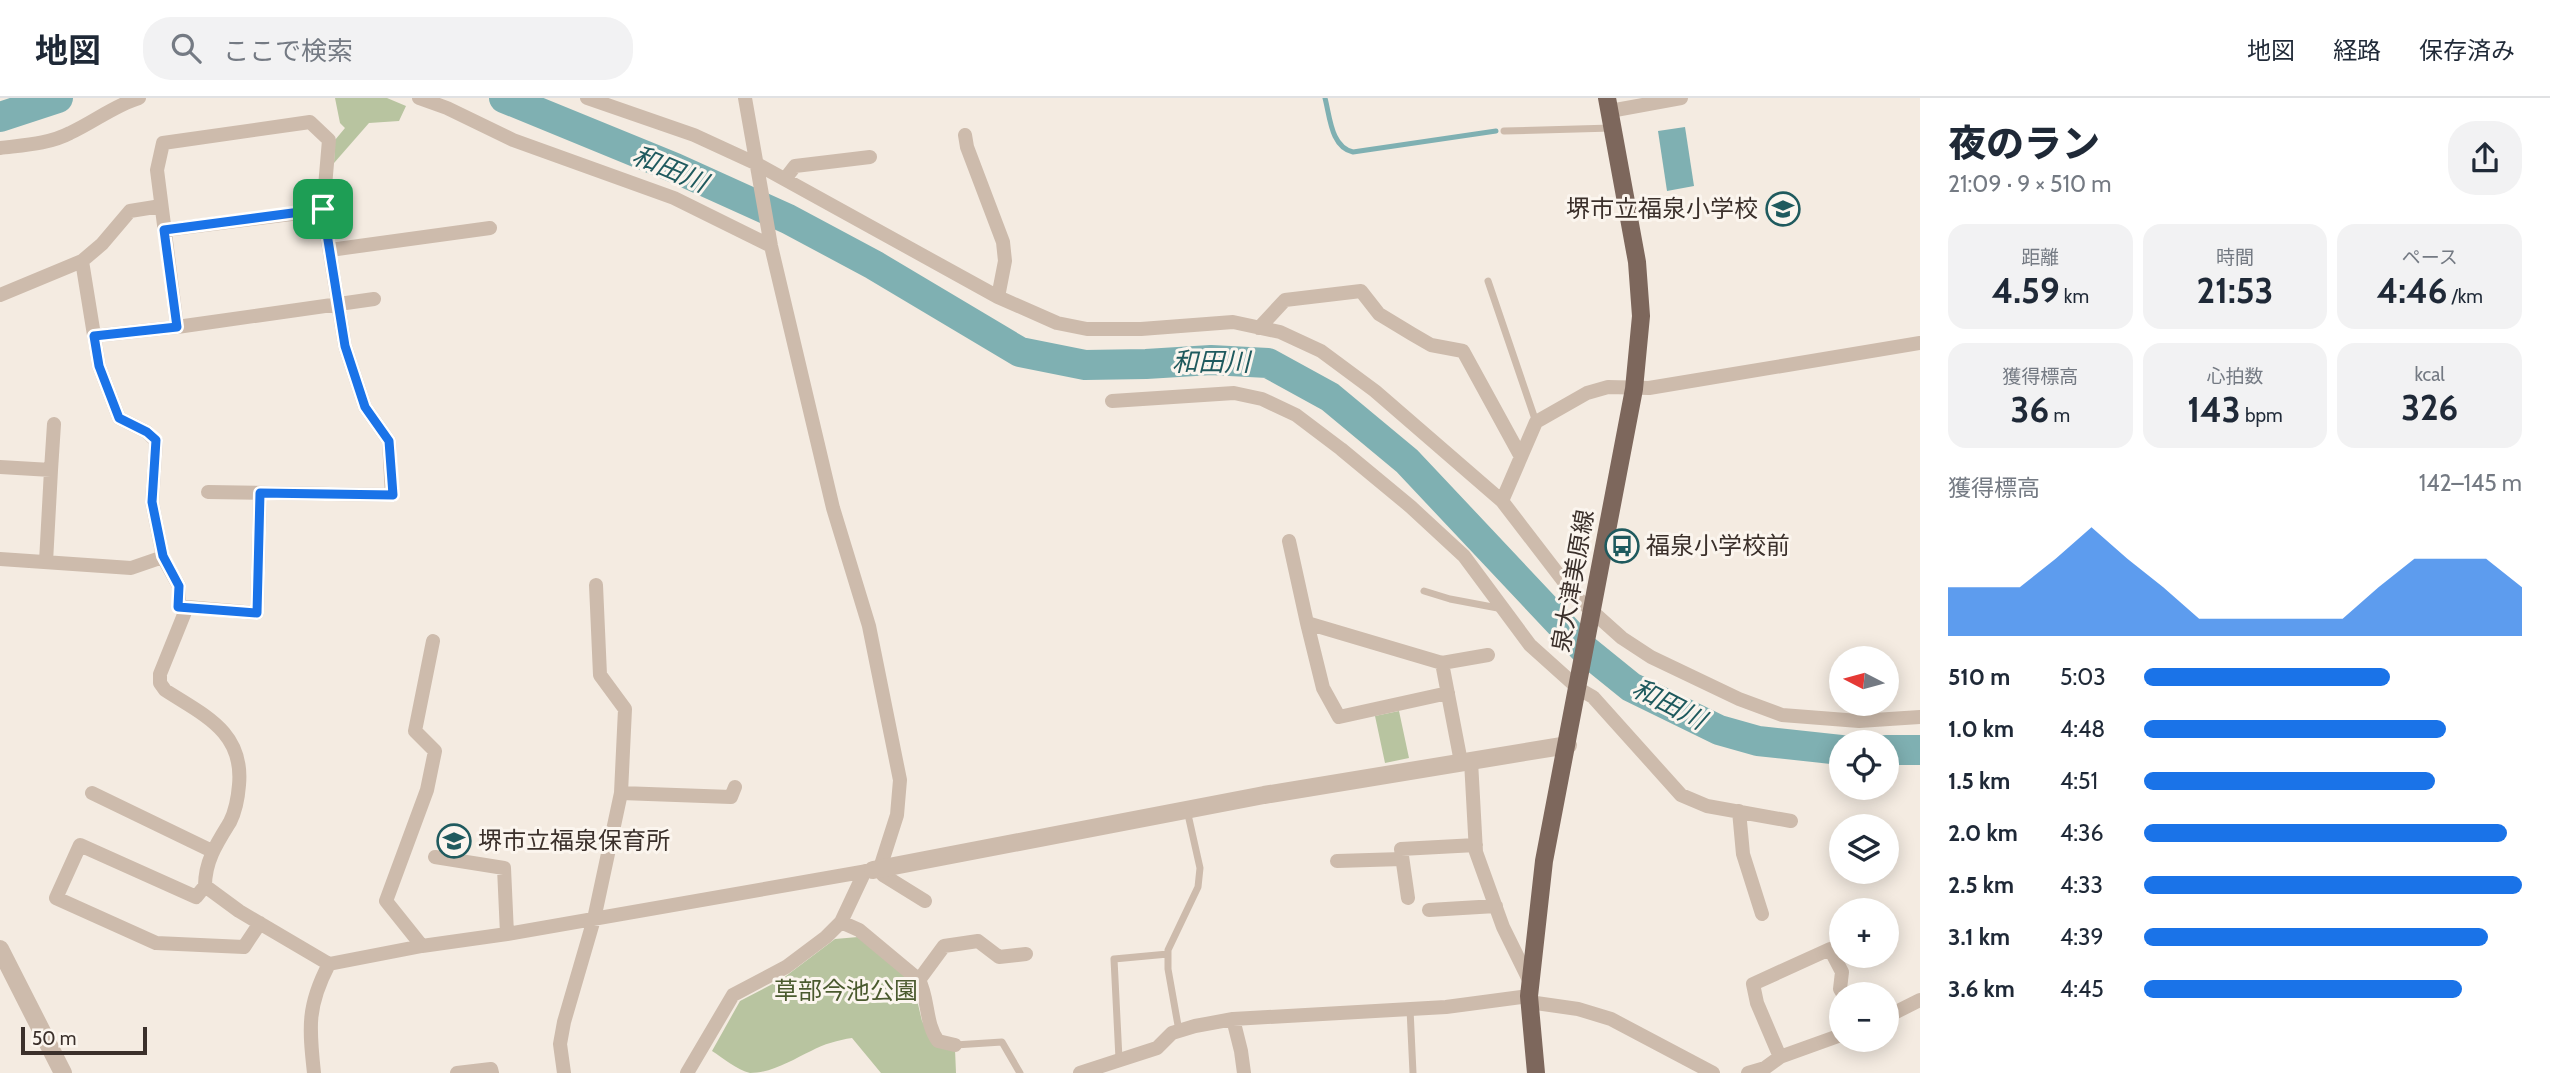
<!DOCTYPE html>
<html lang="ja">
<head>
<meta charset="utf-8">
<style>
  body { margin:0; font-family:Cabin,"Noto Sans JP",sans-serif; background:#f2f2f3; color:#1f2937; height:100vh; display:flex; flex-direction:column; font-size:26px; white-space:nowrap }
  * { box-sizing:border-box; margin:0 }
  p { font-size:23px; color:#747a83 }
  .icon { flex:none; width:38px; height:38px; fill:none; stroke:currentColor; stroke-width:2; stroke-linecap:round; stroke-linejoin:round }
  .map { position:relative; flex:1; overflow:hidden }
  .panel { display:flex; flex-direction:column; background:#fff; width:630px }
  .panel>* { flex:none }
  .needle { width:46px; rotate:276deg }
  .fabs { position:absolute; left:1829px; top:548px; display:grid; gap:14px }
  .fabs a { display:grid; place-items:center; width:70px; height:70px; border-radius:50%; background:#fff; box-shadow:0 4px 18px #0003; font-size:35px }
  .scale { position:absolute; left:21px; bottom:18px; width:126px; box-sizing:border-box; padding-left:7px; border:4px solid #3b302b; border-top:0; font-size:19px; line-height:24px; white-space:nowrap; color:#3b302b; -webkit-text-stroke:5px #fbf5ee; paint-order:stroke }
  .pin { position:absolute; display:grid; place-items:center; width:60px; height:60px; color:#fff; margin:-30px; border-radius:14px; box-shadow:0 4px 10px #0006 }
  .round { display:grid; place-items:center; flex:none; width:74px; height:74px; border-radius:28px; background:#f2f2f3 }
  .head { display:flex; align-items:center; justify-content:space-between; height:119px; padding:0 28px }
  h1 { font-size:38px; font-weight:800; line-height:52px }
  .metrics { display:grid; grid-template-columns:repeat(3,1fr); gap:10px; height:119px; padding:7px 28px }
  .metrics div { display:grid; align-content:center; border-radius:18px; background:#f2f2f3; text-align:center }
  .metrics b { font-size:35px; font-weight:800 }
  .metrics small { font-size:19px; font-weight:400 }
  .metrics p { font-size:19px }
  .chart { height:196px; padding:14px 28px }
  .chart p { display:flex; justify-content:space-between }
  .chart svg { width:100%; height:126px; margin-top:7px; fill:#1a73e8; opacity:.7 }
  ul { padding:0 28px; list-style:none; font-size:23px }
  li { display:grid; grid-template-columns:112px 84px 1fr; align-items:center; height:52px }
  li i { height:18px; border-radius:9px; background:#1a73e8 }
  header { display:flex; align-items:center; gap:42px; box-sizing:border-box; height:98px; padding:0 35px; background:#fff; border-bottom:2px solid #e0e1e3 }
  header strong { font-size:33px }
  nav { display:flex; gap:38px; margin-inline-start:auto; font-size:24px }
  .search { width:490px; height:63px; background:#f2f2f3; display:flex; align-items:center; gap:18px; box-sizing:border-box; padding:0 24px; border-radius:28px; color:#747a83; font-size:26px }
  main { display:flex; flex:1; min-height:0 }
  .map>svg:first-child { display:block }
  .green { fill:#b8c4a0 }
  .water { fill:#7fb0b2 }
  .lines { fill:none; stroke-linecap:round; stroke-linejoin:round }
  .stream { stroke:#7fb0b2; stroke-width:5 }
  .river { stroke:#7fb0b2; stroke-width:30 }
  .service { stroke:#cdbbac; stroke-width:7 }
  .minor { stroke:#cdbbac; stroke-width:14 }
  .tertiary { stroke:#cdbbac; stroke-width:18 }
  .primary { stroke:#7d675c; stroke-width:18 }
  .route-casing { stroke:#fff; stroke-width:14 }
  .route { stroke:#1a73e8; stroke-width:9 }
  .labels { text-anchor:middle; stroke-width:6; stroke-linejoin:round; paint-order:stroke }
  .poi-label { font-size:24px; fill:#3b302b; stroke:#fbf5ee; text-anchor:start }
  .street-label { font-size:24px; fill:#3b302b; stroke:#fbf5ee }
  .park-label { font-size:24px; fill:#4a5a2e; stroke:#fbf5ee }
  .water-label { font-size:26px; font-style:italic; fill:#1f5a5e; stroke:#fbf5ee }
</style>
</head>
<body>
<header>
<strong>地図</strong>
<div class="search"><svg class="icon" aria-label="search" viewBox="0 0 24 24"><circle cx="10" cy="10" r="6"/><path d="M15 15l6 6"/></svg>ここで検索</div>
<nav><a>地図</a><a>経路</a><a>保存済み</a></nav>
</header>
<main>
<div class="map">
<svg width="1920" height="975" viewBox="0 0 1920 975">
  <rect width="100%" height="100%" fill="#f4ebe1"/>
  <!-- green -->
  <path class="green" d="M335,0H387L406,8L399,23L369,25L334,65L335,42L345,30L340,25Z
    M1399,613L1409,660L1385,665L1375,618Z
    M858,839L913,885L922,923L933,943L955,951L956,975H881L852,940C838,942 824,946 811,953C792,962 772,975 750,975C737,972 723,960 712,953L740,903L782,881L835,841Z"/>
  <!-- water -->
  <path class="water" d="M1685,29L1694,88L1667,93L1658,33Z"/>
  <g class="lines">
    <!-- stream -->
    <path class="stream" d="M1325,0C1330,19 1331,49 1353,54L1496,33"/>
    <!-- river -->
    <path class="river" d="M504,0L675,70L788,121L874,167L1020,254L1085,267L1146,266L1211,262L1268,265L1330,299L1407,363L1584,551L1631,589L1719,632L1758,643L1841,652
      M0,19L58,0
      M1886,652H1920"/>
    <!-- service -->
    <path class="service" d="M1504,33L1612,30
      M1488,183L1536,324
      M1424,493L1450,501L1503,511
      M1410,911L1413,975
      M1179,933L1168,871V852L1198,789L1200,770L1187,712
      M955,947L1002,944L1020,975
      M1119,961L1114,861L1168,856"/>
    <!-- minor -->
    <path class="minor" d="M419,0L447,10L513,42L674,100L771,148
      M587,0L694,37L757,66L998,199L1057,225L1087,231H1141L1233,224L1280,234L1321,253L1375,293L1502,403L1575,498L1622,540L1651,559L1739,601L1782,617L1859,623L1920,619
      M745,0L771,148L833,410L869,528L900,682L897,717L880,770L883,777L925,803
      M1610,13L1681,0
      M965,37L967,49L1003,144L1005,163L998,199
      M0,50C24,47 49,46 70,35C94,24 115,7 139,0
      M785,81L795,68L870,59
      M165,132L323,112
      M330,152L490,130
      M82,163L99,268L119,320L147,334L156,343L152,404L163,459L179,488V509H187L160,576V585L165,592C203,617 244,633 239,687C238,700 236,712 230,724C217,745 205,763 205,788L239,813L329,866L422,848L507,836L873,772
      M0,197L82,163L102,146L130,113L161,108
      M177,229L157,72L163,45L310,24L329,42L323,112L345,248L365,309L389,343L392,397L208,394
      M1259,230L1285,202L1361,193L1379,216L1412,236L1431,247L1463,253L1521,359
      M94,238L177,229L374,201
      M1112,303L1234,295L1262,301L1296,317L1341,351L1411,409L1464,458L1530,547L1579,591L1593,599L1681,697L1707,708L1791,723
      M0,369L51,372L54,326
      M1502,403L1536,324L1587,295L1608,289L1649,290L1920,245
      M1289,443L1307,525L1442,565L1488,557
      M0,461L131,470L163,459
      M46,464L51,372
      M187,509L257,515L260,395
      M1307,525L1323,590L1339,619L1448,595
      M1442,565L1461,664
      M1471,663L1476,754L1503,829L1530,884
      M92,695L212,753
      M621,695L731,699L735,689
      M1739,713L1743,756L1762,816
      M435,759L504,770L507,836
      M1337,763L1402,761
      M865,773L841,824L859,832L919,882C929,902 925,925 938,943L955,947
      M205,788L196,799L80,747L56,800L156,845L244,849L260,825
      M1408,800L1401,751L1476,747
      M1429,812L1496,808
      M422,848L386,803L427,692L435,653L415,633L433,543
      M919,882L944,848L978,843L999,859L1026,856
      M1529,904L1578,911L1611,921L1713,975
      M1886,919L1920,902
      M1233,921L1241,953L1244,975
      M1780,959L1757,905L1753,886L1830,851L1842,874L1840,891L1843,896
      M314,975C309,929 307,908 329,866
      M457,975L491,971L492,975
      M564,975L560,946L564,924L594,821L621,695L625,611L600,577L596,487
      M687,975L733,897L786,869L826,839L841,824
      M1080,975L1157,950L1172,935L1195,928L1233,921L1446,909L1529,898
      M1748,975L1765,970L1780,959L1841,937"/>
    <!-- tertiary -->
    <path class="tertiary" d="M873,772L1264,697L1568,647
      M0,851L63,975"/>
    <!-- primary -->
    <path class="primary" d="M1536,975L1529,898L1544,763L1634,291L1641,218L1637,164L1607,0"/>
  </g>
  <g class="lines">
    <defs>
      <path id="route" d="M323,111L345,248L365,309L389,343L393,397L260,395L257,515L178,509L179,488L163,458L152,404L156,342L147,334L119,320L99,268L94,238L177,229L164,132Z"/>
    </defs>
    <!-- route casing -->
    <use href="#route" class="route-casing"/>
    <!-- route -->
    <use href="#route" class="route"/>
  </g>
  <!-- icons -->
  <defs>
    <symbol id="school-ring" viewBox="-11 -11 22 22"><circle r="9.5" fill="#fbf5ee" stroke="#1f5a5e" stroke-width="1.5"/><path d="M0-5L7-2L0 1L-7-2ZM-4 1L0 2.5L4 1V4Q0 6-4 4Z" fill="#1f5a5e"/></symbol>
    <symbol id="bus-ring" viewBox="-11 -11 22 22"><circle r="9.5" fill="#fbf5ee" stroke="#1f5a5e" stroke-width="1.5"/><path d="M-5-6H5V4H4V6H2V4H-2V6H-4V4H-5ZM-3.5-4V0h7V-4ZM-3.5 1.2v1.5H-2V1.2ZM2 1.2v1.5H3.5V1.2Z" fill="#1f5a5e"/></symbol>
  </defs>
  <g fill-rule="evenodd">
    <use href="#school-ring" x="1764" y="92" width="38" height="38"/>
    <use href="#bus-ring" x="1603" y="429" width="38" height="38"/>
    <use href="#school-ring" x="435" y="724" width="38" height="38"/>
  </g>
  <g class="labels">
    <!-- poi labels -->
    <g class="poi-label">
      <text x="1758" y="119" text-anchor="end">堺市立福泉小学校</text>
      <text x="1646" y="456">福泉小学校前</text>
      <text x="478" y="751">堺市立福泉保育所</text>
    </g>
    <!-- street labels -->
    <g class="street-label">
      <text transform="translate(1573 483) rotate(-80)" y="8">泉大津美原線</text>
    </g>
    <!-- park labels -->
    <g class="park-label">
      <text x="846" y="901">草部今池公園</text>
    </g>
    <!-- water labels -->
    <g class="water-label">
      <text transform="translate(670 71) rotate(23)" y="9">和田川</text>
      <text x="1211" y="273">和田川</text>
      <text transform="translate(1669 606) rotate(27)" y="9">和田川</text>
    </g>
  </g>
</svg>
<div class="fabs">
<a><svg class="needle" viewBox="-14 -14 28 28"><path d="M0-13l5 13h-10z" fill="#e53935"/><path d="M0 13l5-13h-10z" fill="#747a83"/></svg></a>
<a><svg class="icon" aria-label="locate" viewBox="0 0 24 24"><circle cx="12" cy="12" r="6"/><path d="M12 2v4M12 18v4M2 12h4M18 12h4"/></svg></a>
<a><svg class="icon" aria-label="layers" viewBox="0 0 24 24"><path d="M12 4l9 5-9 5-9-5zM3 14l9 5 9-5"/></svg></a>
<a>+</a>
<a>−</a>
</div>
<div class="scale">50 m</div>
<div class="pin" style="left:323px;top:111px;background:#1e9e55"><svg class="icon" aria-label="arrive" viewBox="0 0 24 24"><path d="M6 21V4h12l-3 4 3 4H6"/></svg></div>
</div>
<section class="panel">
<div class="head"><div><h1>夜のラン</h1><p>21:09 · 9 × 510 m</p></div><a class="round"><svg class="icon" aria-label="share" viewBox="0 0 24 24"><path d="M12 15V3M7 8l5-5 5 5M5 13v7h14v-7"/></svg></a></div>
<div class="metrics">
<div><p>距離</p><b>4.59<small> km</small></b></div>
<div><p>時間</p><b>21:53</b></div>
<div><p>ペース</p><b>4:46<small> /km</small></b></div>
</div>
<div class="metrics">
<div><p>獲得標高</p><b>36<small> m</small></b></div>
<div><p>心拍数</p><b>143<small> bpm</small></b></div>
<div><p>kcal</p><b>326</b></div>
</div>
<div class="chart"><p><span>獲得標高</span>142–145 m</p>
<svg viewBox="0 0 160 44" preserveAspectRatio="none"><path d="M0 44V27L10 27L20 27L30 17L40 6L50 17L60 27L70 38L80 38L90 38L100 38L110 38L120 27L130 17L140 17L150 17L160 27V44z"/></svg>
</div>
<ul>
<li><b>510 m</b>5:03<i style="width:65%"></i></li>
<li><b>1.0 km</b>4:48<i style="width:80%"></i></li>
<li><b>1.5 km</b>4:51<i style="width:77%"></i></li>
<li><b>2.0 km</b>4:36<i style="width:96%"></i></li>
<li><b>2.5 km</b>4:33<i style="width:100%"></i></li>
<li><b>3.1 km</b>4:39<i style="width:91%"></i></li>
<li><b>3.6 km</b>4:45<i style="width:84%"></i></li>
</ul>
</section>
</main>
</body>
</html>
